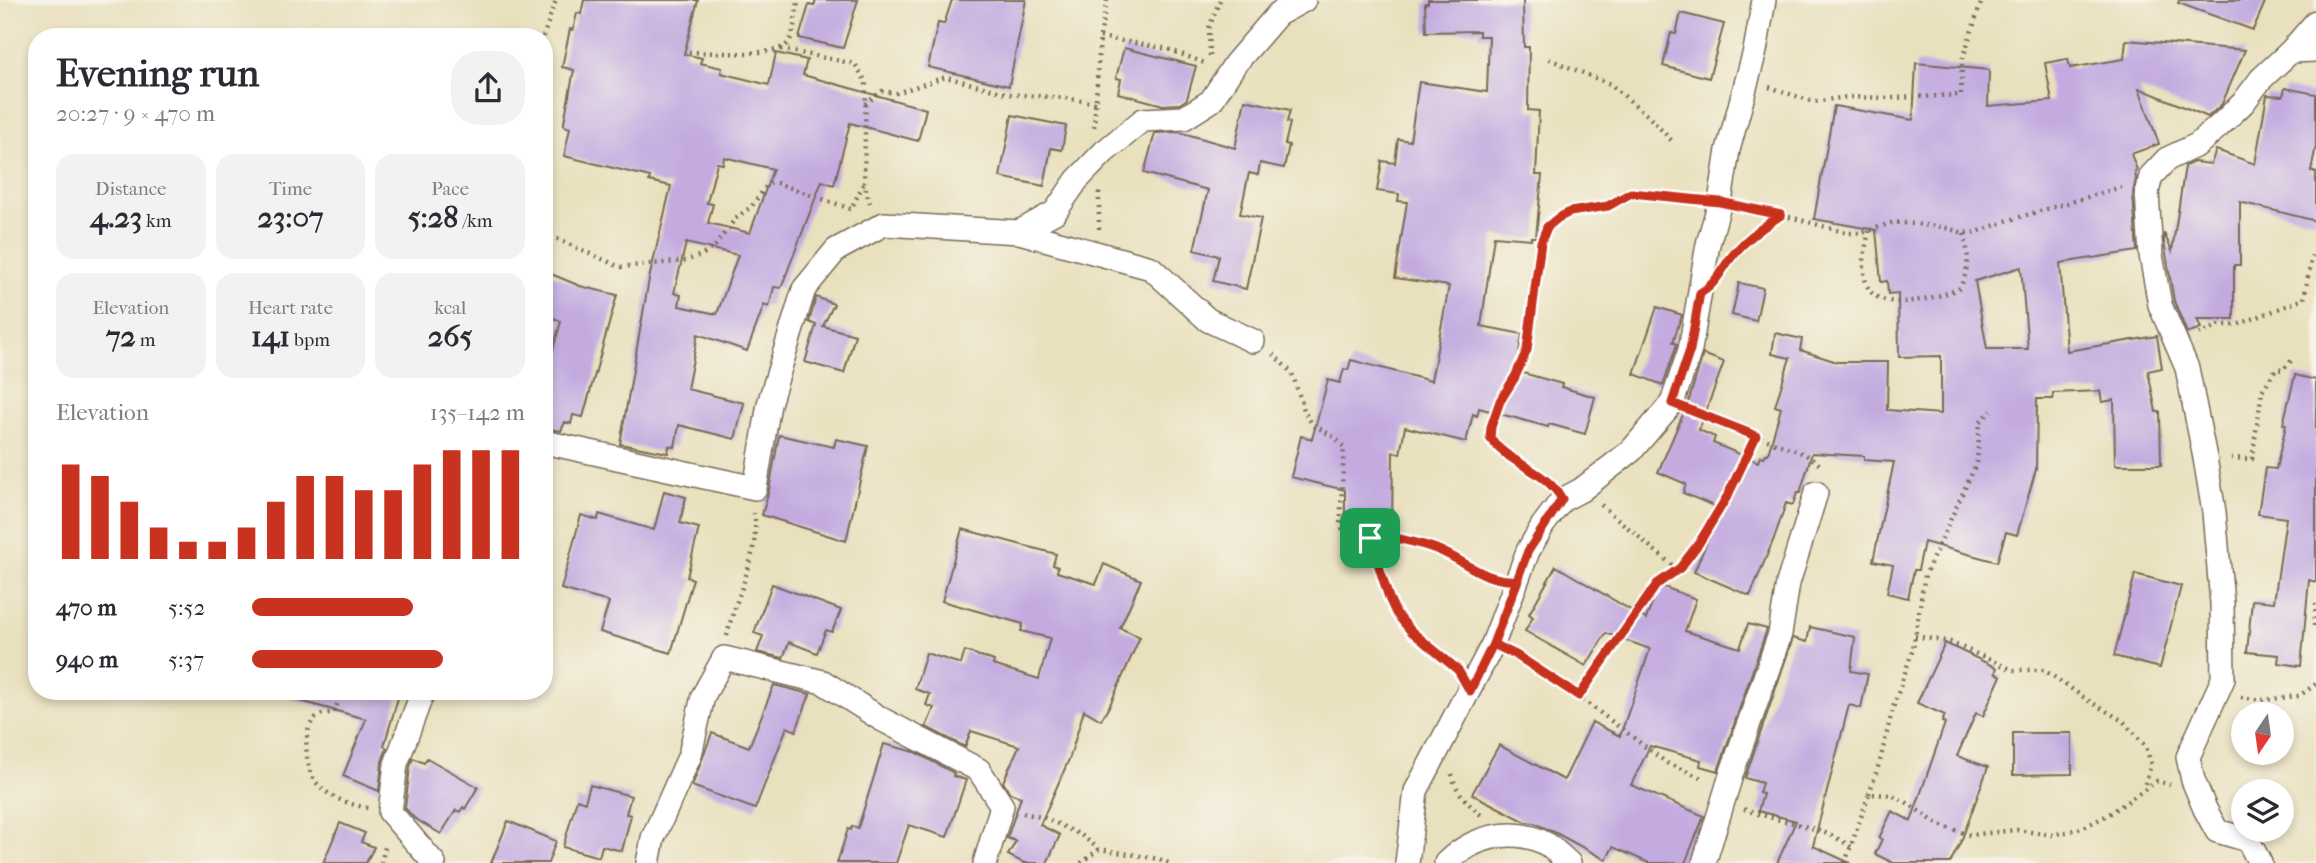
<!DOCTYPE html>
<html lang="en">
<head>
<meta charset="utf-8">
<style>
  body { margin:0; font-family:"IM FELL French Canon",serif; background:#f2f2f3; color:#2b2b33; height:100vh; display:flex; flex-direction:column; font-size:26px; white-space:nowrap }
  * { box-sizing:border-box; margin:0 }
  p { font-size:23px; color:#7c7c81 }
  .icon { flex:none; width:38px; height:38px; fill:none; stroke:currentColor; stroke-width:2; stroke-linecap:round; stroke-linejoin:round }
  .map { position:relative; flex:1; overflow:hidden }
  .panel { position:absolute; left:28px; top:28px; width:525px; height:672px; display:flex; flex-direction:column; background:#fff; border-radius:28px; box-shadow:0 4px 10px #0003 }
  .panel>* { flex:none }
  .needle { width:46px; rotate:193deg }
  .buttons { position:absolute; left:2231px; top:702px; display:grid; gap:14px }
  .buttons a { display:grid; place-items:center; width:63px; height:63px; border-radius:50%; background:#fff; box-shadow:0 4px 10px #0003; font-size:35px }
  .pin { position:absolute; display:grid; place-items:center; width:60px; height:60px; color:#fff; margin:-30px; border-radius:14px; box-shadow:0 4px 10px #0006 }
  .round { display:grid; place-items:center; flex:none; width:74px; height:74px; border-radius:28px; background:#f2f2f3 }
  .headline { display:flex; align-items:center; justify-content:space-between; height:119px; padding:0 28px }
  h1 { font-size:38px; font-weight:800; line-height:52px }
  .stats { display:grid; grid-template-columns:repeat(3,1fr); gap:10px; height:119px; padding:7px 28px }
  .stats div { display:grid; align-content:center; border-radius:18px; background:#f2f2f3; text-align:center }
  .stats b { font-size:30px; font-weight:800 }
  .stats small { font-size:19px; font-weight:400 }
  .stats p { font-size:19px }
  .chart { height:196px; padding:14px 28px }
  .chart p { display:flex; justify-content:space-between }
  .chart svg { width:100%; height:126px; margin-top:7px; stroke:#c8321e; stroke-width:6 }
  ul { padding:0 28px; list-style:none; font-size:23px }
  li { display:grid; grid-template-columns:112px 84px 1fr; align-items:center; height:52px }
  li i { height:18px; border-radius:9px; background:#c8321e }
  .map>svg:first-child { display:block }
  .building { fill:#c3abe0; fill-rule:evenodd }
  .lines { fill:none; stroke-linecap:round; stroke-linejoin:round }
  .street-casing { stroke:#786a56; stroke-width:26 }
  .path { stroke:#786a56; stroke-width:4.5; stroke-dasharray:2 5; stroke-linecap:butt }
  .street { stroke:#fff; stroke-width:23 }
  .route-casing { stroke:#fff; stroke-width:14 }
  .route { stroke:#c8321e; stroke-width:9 }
</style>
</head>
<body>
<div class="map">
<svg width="2316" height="863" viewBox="0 0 2316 863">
  <rect width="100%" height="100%" fill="#f7f3e8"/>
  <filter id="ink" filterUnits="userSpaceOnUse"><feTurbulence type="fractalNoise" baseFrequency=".0143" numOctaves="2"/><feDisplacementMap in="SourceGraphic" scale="14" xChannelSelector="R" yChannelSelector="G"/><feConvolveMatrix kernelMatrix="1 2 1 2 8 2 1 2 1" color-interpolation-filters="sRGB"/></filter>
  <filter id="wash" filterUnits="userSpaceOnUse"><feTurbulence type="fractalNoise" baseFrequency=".00686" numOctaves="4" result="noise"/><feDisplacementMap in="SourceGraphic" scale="28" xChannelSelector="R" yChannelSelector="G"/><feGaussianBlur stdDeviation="1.57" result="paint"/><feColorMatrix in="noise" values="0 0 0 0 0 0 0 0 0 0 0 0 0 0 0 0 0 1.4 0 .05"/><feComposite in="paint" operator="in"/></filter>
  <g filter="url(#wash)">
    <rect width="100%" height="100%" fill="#e9e0bd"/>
    <g id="blocks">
      <!-- building -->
      <path class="building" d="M584,0H698L684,54L702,58L700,63L722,68L721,73L769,85L776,53L807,60L803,75L926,109L918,141L850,123L834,185L822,181L781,288L774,287L769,307L764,305L747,351L698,334L687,389L744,403L735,439L679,425L675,447L669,446L668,453L620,444L649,279L671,186L649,181L650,177L564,156L570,128L564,126V122L574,70L562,67L570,29L573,30L577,13L581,14ZM724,157L773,169L750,233L708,223L713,204L707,203L717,163L723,164ZM686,243L738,255L717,314L679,306L681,295L674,293Z
        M816,0H858L843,48L799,38L809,5L814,6Z
        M952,0H1026L1009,86L928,67L938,23L944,24Z
        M1428,0H1523L1524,47H1529L1528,110L1539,111L1536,175H1542L1536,237H1531V239L1494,236L1481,326L1522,334L1516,371L1562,384L1561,387L1595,397L1585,434L1549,424L1548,427L1479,408L1477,416L1473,414L1466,442L1405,427L1400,454L1393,452L1392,525L1345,524V490L1291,477L1301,436L1312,439L1328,380L1340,383L1344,369L1348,370L1351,360L1431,381L1449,286L1395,278L1407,202L1398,201L1399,194L1377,191L1382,161L1395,163L1398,139L1410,141L1419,82L1487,92L1489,36H1479V31L1426,32L1425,3H1428Z
        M2179,0H2266L2253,30L2178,3Z
        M1681,13L1724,24L1709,78L1663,66L1671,33L1676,34Z
        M2126,40L2245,50L2222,104L2208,117L2139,88L2159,144L2131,154L2137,170L2135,171L2136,179L2133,193L2137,251L2060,263L2067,351L2157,336L2162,368L2148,371L2156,412H2160L2161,465H2115L2114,400L2102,402L2100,391L2053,393V399H2037L2036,469L2017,535L2006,532L1997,562L1924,542L1918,570H1914L1908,598L1887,593L1893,565L1873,561L1894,462L1864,460V456L1812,453L1800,493H1797L1793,505L1786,503L1775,536L1750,596L1694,572L1721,509L1683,493L1686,484L1658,472L1688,403L1703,354L1724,362L1699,430L1715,437L1713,443L1758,462L1760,456L1764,457L1766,454H1768L1781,408L1775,406L1790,358L1772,354L1775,333L1802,339L1800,350L1837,362H1888L1887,410L1941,414V356L1899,357L1898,293L1888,294L1887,281L1881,282L1876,230L1814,219L1834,106L1913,120L1916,63L1989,70L1988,106L2052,101L2045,63L2068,59L2070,68L2124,59ZM2021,267L2028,349H1987L1975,281Z
        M1124,48L1196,66L1187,99L1180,104L1163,105L1118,93L1121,79L1116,78Z
        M2285,88L2316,94V146L2311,171L2316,172V221L2240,202V265H2234V319H2197L2201,328L2187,333L2174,301L2164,242V233L2172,251L2185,166L2194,162L2211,164L2216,150L2255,164L2267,95L2283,96Z
        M1245,100L1290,110L1287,122L1290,123L1285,144L1289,145L1284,168L1260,163L1258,175L1249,173L1240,214L1261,218L1246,289L1213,281L1219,256L1194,250L1208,190L1144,173L1155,133L1179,132L1235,148Z
        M1012,115L1066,126L1062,150L1051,148L1044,186L1000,177Z
        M544,271L580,286L617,295L583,417L573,415L571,424L565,422L561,431L544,428V367L548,368L561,321L544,314Z
        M1739,283L1763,288L1756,321L1732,315Z
        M816,297L834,304L823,326L855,335L844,373L805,362L816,325L809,322Z
        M1657,307L1682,315L1673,342L1677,344L1676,347L1663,385L1634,374Z
        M2295,375L2316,380V582L2309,580L2301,666L2278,663L2279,655L2247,652L2252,600L2274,602L2286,518L2258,514L2265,468L2276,469L2286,425L2283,424Z
        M779,435L834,447L836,439L868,446L846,541L762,515L769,490Z
        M664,491L686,497L680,523L699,528L687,577L693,579L671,653L600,632L609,602L561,589L581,515L598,520L599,514L654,530Z
        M962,529L1056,554L1053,565L1058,567L1057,572L1096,584L1104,564L1141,580L1120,628L1140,637L1110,705L1101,720L1084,710L1070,757L1040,825L1060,835L1047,863H1024L1008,855L1016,841L1007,838L1021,797L1010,793L1003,782L1019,746L971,731L965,747L926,727L934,708L926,705L930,694L915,689L926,653L961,664L965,651L994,661L993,665L1039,679L1050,638L1021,631L1023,624L942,601Z
        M1556,566L1646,619L1659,585L1696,599L1685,631L1740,648L1748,624L1767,629L1718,771L1700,766L1701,760L1650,746L1631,785L1704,816L1685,863H1649L1613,847L1606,860L1554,832L1534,823L1526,822L1472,794L1499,745L1564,780L1592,722L1620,736L1650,649L1606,633L1586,666L1525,631L1533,617L1529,614Z
        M2135,574L2181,586L2160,668L2114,656Z
        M772,584L841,610L832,632L826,630L817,653L789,642L783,658L757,652L763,636L754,633Z
        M1810,627L1855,637L1851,671L1868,674L1861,708L1849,705L1813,846L1850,863H1777L1796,821L1758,811L1763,794L1759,793L1762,783L1745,778L1793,638L1807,642Z
        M1945,643L1997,668L1995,673L2001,676L1983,716L1976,713L1957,756L1988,767L1962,839L1950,863H1893L1875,854L1882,839L1879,838L1892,811L1911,821L1945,723L1942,722L1945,715L1917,703Z
        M774,685L810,694L796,731L787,727L755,809L692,786L712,733L749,747Z
        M290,691H400L384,746L387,748L382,762L379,791L343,776L366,719L289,698Z
        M2013,733H2072V774L2013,775Z
        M884,744L915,752L954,773L953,776L966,780L947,837L909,825L896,863H837L848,829L851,830L852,826L858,828Z
        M413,758L424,763L427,758L478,787L465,809L463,807L460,812L456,810L441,834L414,818L405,808L410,767Z
        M590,785L631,796L626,814L631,815L622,851L602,846L599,857L563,847L577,799L585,802Z
        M508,821L556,841L548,863H491Z
        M340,823L365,833L361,842L374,847L366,863H323Z"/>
    </g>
  </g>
  <g filter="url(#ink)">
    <use href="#blocks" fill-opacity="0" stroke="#786a56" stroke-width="2"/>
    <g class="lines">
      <defs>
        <path id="street" d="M2291,51L2316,22
          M1019,232L1151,268L1208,320L1253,341
          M544,442L755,488L769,404L804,289L836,250L884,224L1019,232L1055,212L1077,180L1104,152L1143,120L1184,118L1211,101L1235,64L1278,14L1304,0
          M423,691L396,764L390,812L434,863
          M648,863L653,838L690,755L703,696L724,658L823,682L881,719L979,770L1002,806L985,863
          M1407,863L1416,791L1493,644L1528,551L1543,525L1562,500L1581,490L1631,451L1672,403L1690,350L1708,244L1720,202L1728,150L1755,51L1764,0
          M1446,863C1472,837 1514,825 1548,845C1555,850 1562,857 1569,863
          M1704,863L1732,772L1780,634L1788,583L1816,493
          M2260,863L2248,840L2217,831L2205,809L2193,780L2188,757L2223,679L2222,603L2214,512L2205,458L2187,368L2160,305L2151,255L2147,192L2151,176L2167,159L2197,145L2219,126L2243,103L2261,79L2291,51L2316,50"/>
      </defs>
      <!-- street casing -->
      <use href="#street" class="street-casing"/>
      <!-- path -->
      <path class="path" d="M543,37L556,0
        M1100,37L1168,49L1207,64
        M781,49L855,64L866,82L864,183L870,203
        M689,52C709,52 776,58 788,43C796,32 794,13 799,0
        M1210,56L1209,28L1220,0
        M1549,59L1610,84L1647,115L1673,142
        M1769,87L1814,102L1846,97L1893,98L1961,95L1962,61L1982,0
        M865,104L882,91L896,93L946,77L1009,94L1065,98L1095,103
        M1094,127L1100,37L1107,0
        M1741,207L1794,218L1847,233H1862L1894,222L1943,227L1964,233L1977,232L2006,221L2125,186
        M1099,229V192
        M1869,231C1865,248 1858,282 1874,295C1894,310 1940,297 1960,288C1970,266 1969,256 1964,233
        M544,233L620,267L685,261L702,255L715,246L735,219L752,206L767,185L774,182L851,209L864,183
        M1732,257L1755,232L1780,215
        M2199,334L2220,325H2237L2304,299L2312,255
        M1273,354L1292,373L1305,413L1313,425L1334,437L1344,447L1340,526L1345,531L1370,538
        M1696,412L1756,436
        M2231,458L2252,459L2262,391L2276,369L2283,370L2292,360
        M1549,482L1496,447L1490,438L1491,427L1500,401L1515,377L1527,350L1537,262L1541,242L1547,227L1558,217L1570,212L1608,206L1631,193L1695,199
        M1601,505L1678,570
        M2314,626L2316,604
        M727,636C735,596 761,554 754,513
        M1915,636L1950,642L2013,670H2044L2089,701L2123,721L2146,746L2151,765L2144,787
        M1513,653L1554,678L1667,763L1704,779
        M1454,667L1411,630L1396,613L1371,545V533L1435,549L1475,572L1494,578
        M342,691L334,713C329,713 322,713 318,716C301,726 305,768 315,781C328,798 349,804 368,808
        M1579,696L1657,584L1680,568L1699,543L1728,495L1756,436L1795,450L1810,457L1820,465V468
        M2241,697L2263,700L2299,696L2316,684
        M1452,774C1455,791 1468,804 1481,815
        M1869,794L1880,761L1893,708L1913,649L1925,575L1977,462L1980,422L1991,411
        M1744,809C1779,823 1820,824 1851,847
        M1023,813L1045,818L1081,835L1099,849L1159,859L1169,863
        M381,863L386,843
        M1081,863L1099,849
        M1845,863L1869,794L1891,795L1906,802L1939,825L1970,835L2017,830L2053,835L2082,828L2108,815L2157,781L2170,785"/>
      <!-- street -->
      <use href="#street" class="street"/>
    </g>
  </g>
  <g class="lines" filter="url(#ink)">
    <defs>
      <path id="route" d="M1370,538L1371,533L1376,534C1396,538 1417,542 1436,549C1467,561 1482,582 1518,580L1493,644L1516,655L1579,696L1657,584L1680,568L1699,543L1728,495L1756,436L1672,403L1690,350L1700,293C1716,285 1722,268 1733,255C1747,238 1763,227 1781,215L1720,202L1631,193L1608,206L1570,212L1558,218L1547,227L1541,242L1527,350L1515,377L1500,401L1491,427L1490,438C1508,464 1545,469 1562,499L1528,551L1493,644L1470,691L1458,670L1411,631L1396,613L1389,598L1370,538"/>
    </defs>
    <!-- route casing -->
    <use href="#route" class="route-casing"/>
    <!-- route -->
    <use href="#route" class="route"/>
  </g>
</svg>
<div class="buttons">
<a><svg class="needle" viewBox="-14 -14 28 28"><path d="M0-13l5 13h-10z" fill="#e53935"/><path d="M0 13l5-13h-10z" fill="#7c7c81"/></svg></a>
<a><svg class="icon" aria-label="layers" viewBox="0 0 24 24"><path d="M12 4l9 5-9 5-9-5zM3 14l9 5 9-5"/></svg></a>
</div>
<div class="pin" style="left:1370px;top:538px;background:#1e9e55"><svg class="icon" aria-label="arrive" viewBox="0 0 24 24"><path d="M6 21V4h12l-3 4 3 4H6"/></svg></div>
<section class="panel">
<div class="headline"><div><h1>Evening run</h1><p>20:27 · 9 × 470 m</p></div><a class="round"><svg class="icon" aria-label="share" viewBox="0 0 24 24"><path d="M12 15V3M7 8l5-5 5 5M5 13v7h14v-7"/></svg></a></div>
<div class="stats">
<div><p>Distance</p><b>4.23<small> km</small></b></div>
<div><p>Time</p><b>23:07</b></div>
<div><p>Pace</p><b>5:28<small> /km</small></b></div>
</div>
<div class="stats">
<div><p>Elevation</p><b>72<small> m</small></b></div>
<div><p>Heart rate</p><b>141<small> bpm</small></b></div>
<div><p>kcal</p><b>265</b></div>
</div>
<div class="chart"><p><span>Elevation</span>135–142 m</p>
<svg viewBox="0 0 160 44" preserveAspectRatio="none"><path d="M5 44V11M15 44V15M25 44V24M35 44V33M45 44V38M55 44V38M65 44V33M75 44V24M85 44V15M95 44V15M105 44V20M115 44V20M125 44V11M135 44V6M145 44V6M155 44V6"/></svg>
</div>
<ul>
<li><b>470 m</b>5:52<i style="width:59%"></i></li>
<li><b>940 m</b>5:37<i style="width:70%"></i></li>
</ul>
</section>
</div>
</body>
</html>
